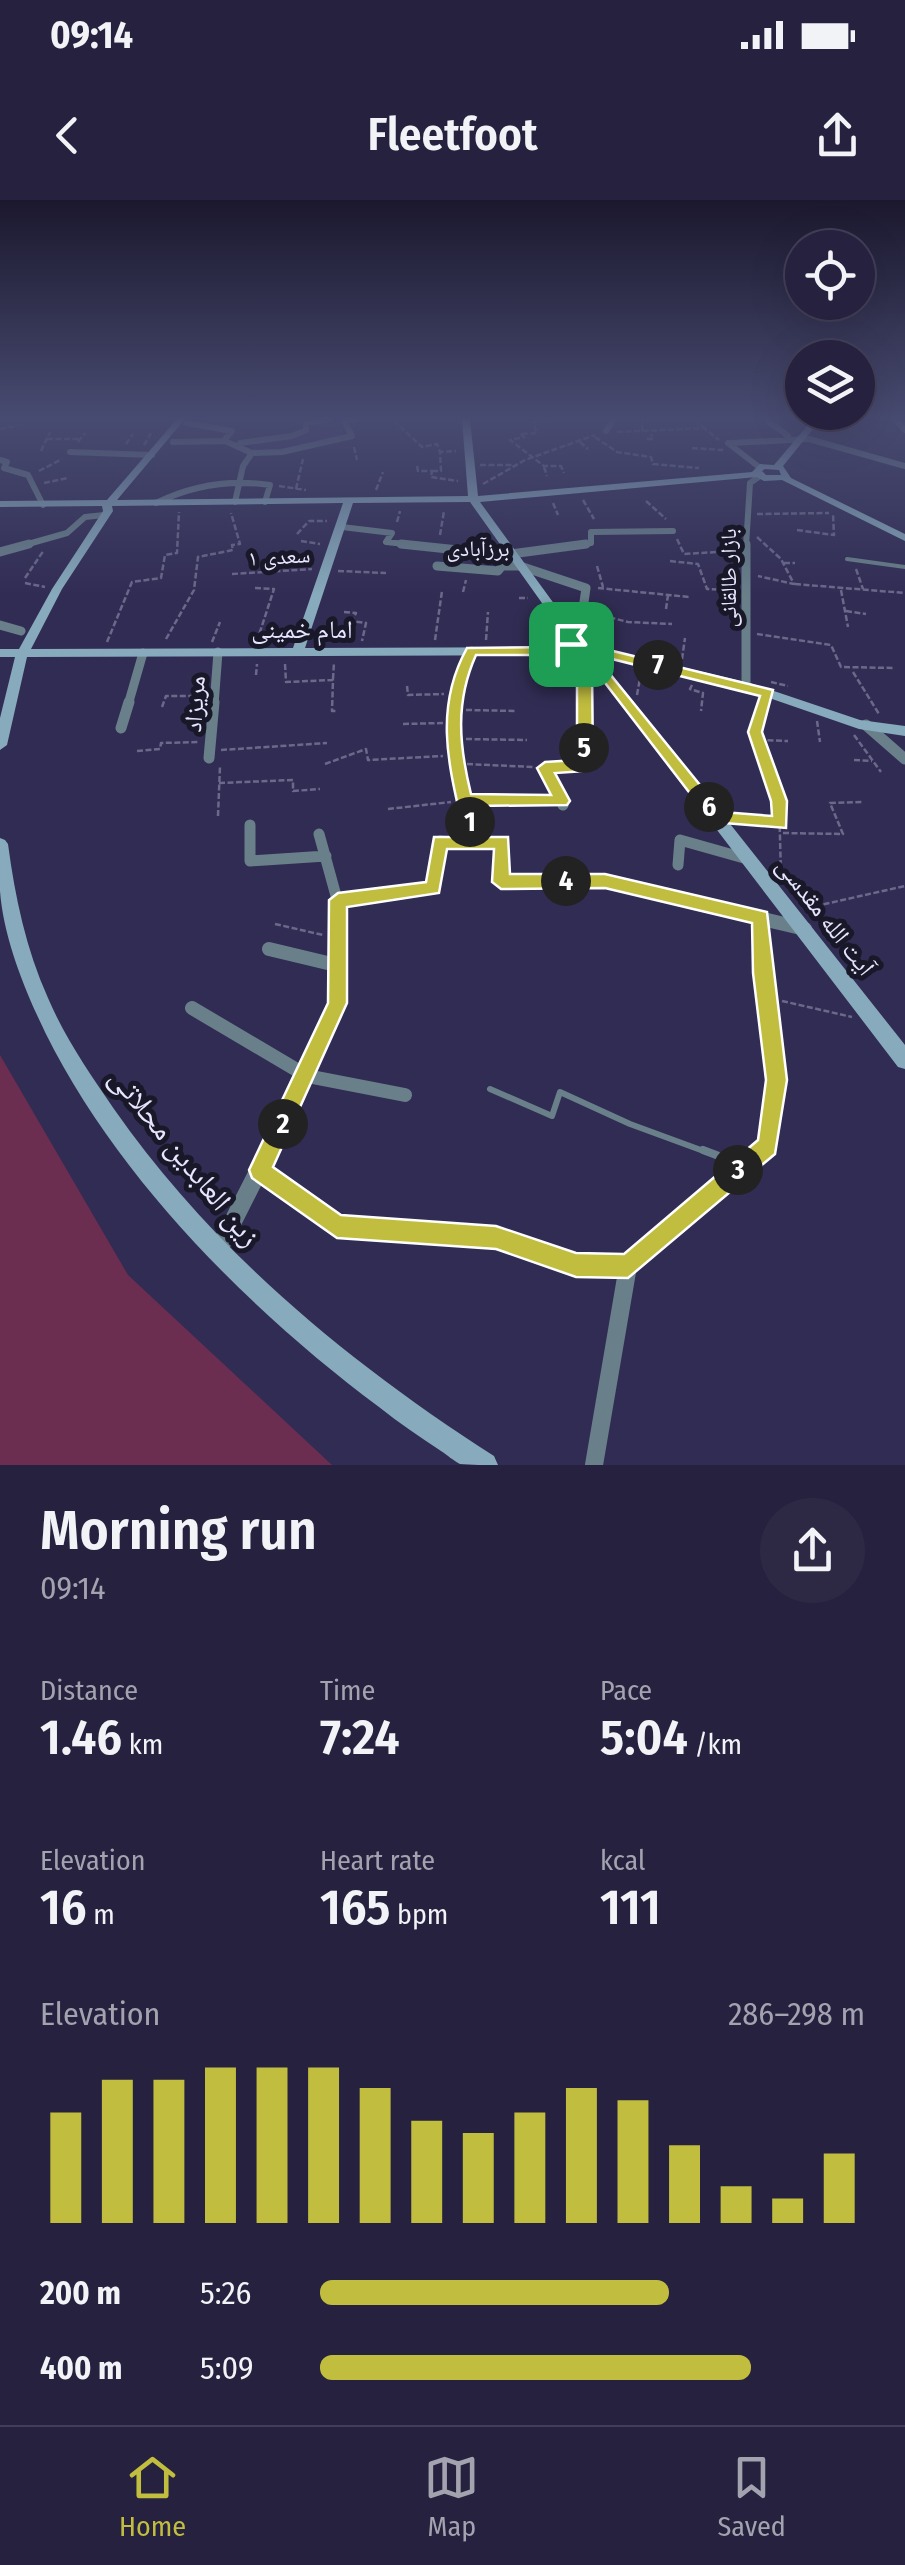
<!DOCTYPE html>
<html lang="en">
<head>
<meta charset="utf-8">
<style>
  body { margin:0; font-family:"Fira Sans Condensed","Noto Naskh Arabic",sans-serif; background:#2d2945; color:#f1f3f6; height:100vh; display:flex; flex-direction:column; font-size:38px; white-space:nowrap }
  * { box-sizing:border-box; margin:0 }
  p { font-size:32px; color:#a3a3b0 }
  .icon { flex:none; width:55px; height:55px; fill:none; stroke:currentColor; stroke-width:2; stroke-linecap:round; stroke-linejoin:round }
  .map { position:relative; height:1265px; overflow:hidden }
  .side { display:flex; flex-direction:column; background:#25213e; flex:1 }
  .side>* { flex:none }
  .tools { position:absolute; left:785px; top:30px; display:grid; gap:20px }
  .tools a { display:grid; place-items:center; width:90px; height:90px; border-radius:50%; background:#25213e; box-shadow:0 10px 40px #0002,0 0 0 2px #423e58; font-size:50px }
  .pin { position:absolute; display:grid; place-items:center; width:85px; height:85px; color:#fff; margin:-42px; border-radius:20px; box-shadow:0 5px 15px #0006 }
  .km { position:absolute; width:50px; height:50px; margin:-25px; border-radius:50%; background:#222; color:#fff; font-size:28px; line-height:50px; text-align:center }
  .round { display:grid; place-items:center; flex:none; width:105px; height:105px; border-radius:52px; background:#2d2945 }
  .overview { display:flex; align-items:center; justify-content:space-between; height:170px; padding:0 40px }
  h1 { font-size:55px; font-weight:600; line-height:75px }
  .metrics { display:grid; grid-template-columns:repeat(3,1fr); gap:15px; height:170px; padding:10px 40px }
  .metrics div { display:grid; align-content:center }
  .metrics b { font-size:50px; font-weight:600 }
  .metrics small { font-size:28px; font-weight:400 }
  .metrics p { font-size:28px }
  .chart { height:280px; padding:20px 40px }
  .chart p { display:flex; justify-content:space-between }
  .chart svg { width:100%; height:180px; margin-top:10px; stroke:#c1bd3f; stroke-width:6 }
  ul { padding:0 40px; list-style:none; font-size:32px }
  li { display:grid; grid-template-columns:160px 120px 1fr; align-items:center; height:75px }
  li i { height:25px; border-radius:12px; background:#c1bd3f }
  .status { display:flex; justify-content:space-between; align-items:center; height:70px; padding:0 50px; background:#25213e; direction:ltr }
  .status svg { height:28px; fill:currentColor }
  header { display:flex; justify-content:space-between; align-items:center; height:130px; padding:0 40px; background:#25213e; font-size:45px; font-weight:600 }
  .dock { display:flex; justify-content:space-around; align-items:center; height:140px; border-top:2px solid #423e58; background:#25213e; font-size:28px; color:#a3a3b0 }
  .dock a { display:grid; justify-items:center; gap:5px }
  .dock .current { color:#c1bd3f }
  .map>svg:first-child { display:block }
  .built { fill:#3a3462 }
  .green { fill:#6b2d50 }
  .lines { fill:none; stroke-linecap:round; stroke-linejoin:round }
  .path { stroke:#6b688a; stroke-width:2.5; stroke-dasharray:6 2.5; stroke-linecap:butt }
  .lane-far2 { stroke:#69808a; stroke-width:4 }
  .lane-far1 { stroke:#69808a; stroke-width:6 }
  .lane { stroke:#69808a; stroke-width:8 }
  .street-far4 { stroke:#69808a; stroke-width:6 }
  .street-far3 { stroke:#69808a; stroke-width:9 }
  .street-far2 { stroke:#69808a; stroke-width:11 }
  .street-far1 { stroke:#69808a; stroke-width:14 }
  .street { stroke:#69808a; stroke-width:18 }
  .secondary { fill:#87abbc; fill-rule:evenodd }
  .route { fill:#c1bd3f; stroke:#fff; stroke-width:2.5; fill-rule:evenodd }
  .labels { text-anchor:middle; stroke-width:10; stroke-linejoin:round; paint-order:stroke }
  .far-street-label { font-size:22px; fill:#e7e6ff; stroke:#191829 }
  .street-label { font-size:25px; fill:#e7e6ff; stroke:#191829 }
  .near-street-label { font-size:30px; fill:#e7e6ff; stroke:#191829 }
</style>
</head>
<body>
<div class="status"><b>09:14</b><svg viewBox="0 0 49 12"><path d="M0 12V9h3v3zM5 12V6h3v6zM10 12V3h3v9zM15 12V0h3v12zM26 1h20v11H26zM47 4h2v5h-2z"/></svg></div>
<header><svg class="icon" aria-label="back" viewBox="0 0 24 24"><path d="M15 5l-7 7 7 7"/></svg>Fleetfoot<svg class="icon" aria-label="share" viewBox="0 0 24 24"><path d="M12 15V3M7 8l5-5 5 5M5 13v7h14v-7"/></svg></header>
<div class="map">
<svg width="905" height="1265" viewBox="0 0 905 1265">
  <rect width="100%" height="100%" fill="#312c53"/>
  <!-- built -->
  <path class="built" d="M341,219L345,237L282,250H252L251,244L295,237L311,230L310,224Z"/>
  <!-- green -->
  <path class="green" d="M0,855L128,1075L332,1265H0Z"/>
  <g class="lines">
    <!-- path -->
    <path class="path" d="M377,219L393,220L422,247L437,244L440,252
      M563,219L533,222L537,233L520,234L524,237L510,240L544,266H561L564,273
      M695,219L703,227
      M824,224L837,225
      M0,229L18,226
      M642,231L643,219
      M617,232L704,228L719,240
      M595,237L617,252L651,257L653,264L699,268
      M47,239H79
      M647,239H653L651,234
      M78,242L85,233
      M580,242L588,249
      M126,244L133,234
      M144,245L151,233
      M354,247L357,260
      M692,248L723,250
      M41,251L50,232
      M480,265H512
      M417,266L418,271H432L431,277L458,281
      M544,267L547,276
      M39,271L62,259
      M432,271H441L440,252L456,251
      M44,283L68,278
      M483,284L525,260L595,235
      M279,286L306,290
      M296,289L303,259
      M376,290L383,272
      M583,300L594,319
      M646,301L666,319
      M553,303L558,315
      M757,314L829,313
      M397,322L400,311
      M797,330L834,335L833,314
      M297,334L309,321H327
      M440,335L444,311
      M757,337L781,359L794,384L758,376
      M677,339L684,354L734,351
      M301,341L320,344
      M670,361L698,364L707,389L734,390
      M784,363H795
      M597,366L603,387
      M856,369L863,389
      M338,371L386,373
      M232,374L312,369
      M25,378L44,350
      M25,383L45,387
      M795,384L905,393
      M255,388L274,389L257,441
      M598,388L689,397
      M841,390L848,427
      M463,392L466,380
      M519,398H528
      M666,409L668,395
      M846,411L866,414
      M344,412L356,413L352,421L366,423L362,441
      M593,413L628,422L672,424
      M536,420L538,439
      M757,434L831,445L841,467L895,468
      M166,439L194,390L198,357L233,350L232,345L240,344L231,313
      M435,440L442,391
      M486,440L488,412
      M107,442L132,382L161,378L165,355L177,353L179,312
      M212,442L220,422
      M682,459L685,438
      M285,464L286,482L333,480L332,511H337
      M853,472L879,514
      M256,475L257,464
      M333,479L334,462
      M771,482L788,486
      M692,485L690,489L703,493L701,511
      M407,486L408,495L444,494
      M637,495L641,473
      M764,504L755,532L779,601L781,675
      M162,507L166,496H203
      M466,510L517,511
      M817,521L820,542
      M403,524L443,523
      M854,535L881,572
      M466,539L527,540
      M759,540L788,541
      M221,550L327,543
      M137,551L160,549L161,543L199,542
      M854,560L872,561
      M325,564L366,549L368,560L443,556
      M467,564L534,567
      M219,583L293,580V591L320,589
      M479,600L546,601
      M388,609L451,602
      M218,616L220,566
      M734,619L781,623
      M783,633L843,634L830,603L863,602
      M488,643L502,641L501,681H593
      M807,708L905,686
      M275,724L323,735
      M782,801L852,817"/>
    <!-- lane-far2 -->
    <path class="lane-far2" d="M847,359L905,367"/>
    <!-- lane-far1 -->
    <path class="lane-far1" d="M490,889L552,916L560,892L630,924L709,953"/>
    <!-- lane -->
    <path class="lane" d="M703,950L740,964"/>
    <!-- street-far4 -->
    <path class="street-far4" d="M895,219L905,230
      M768,221L788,236
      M187,223L232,231L226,238
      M606,231L614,219
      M173,242L225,241L252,253L243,266L235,302
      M240,243L292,236L306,230V223L329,219
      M728,243L759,267
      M731,243L809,239L905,266
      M70,252L152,255
      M252,253L282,252L352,236L344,221L357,219
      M0,260L7,262L4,268L28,275L43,305
      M156,303C193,285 229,279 270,285L265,302
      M342,327L392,333L386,342L424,346
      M21,346L67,333L85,317L104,315
      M568,346L591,343V332L673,331
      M746,346L750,283L760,276"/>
    <!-- street-far3 -->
    <path class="street-far3" d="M401,344L458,350L515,363
      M746,344V486
      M0,352L29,344
      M511,354L586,344
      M437,366L498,371L502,366H520L586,388L583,409L569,432
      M0,425L21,431
      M584,462V505
      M128,505L143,453
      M214,505L218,452
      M455,505L456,486L472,451"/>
    <!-- street-far2 -->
    <path class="street-far2" d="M866,525L905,559
      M121,528L129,502
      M209,558L214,502
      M563,605L545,568L585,565L584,502
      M250,625V661L326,656
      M319,634L338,703
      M678,665L680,640L751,660
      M605,681L698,703
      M338,700L433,688L440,641L475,644L454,556L456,502"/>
    <!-- street-far1 -->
    <path class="street-far1" d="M687,701L805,729
      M269,749L340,766
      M192,808L307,876L405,895
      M268,953L338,803V701
      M760,953L768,946L776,880L763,773L761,718"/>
    <!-- street -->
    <path class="street" d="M260,971L337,1027L496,1037L576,1065L628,1066L763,950
      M218,1051L269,950
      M594,1265L628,1066"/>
    <!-- secondary -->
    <path class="secondary" d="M177,219H185L117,300L468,296L462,219H470L478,296L752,272L760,264L774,265L813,219H821L783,266L791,278L905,334V341L782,280L764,281L757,277L480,302L579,438L586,436L605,443L609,450L750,483L860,520L905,526V536L859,529L743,489L607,458L602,462L905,845V869L898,867L591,465H580L564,455L27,457L7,545L0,550V518L15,457H0V449H19L52,389L103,311L102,306L0,307V301L107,300ZM765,269L779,270L781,275H766L762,271ZM470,302L569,441L565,447L305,448L353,303ZM343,303L293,448L31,449L62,389L113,311L112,306ZM585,444L596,448L598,453L596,456L586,458L576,452L577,446Z
      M0,638L5,640L8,644C15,697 26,749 48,798C65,838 90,874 114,909C213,1051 349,1163 494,1256L498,1265C487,1265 470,1265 460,1264C454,1261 447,1255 441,1251C420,1237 399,1223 379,1207C246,1108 106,967 37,815C20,778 3,732 0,691C0,674 0,656 0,638Z"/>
  </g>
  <!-- sky -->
  <linearGradient id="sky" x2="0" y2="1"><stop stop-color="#1b182e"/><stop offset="0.55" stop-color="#484b71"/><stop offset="1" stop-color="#484b71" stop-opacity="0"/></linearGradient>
  <rect width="905" height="396" fill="url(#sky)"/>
  <!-- route -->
  <path class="route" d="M592,437L609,450L773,490L762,532L787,601L786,628L712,622L592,466L593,565L585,571L555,573L570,601L567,605L474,606L482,637H508L510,674H605L767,712L787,880L775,954L628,1078L576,1077L496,1049L337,1038L252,978L249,970L328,803L329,700L338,693L426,682L434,637H465C450,570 432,511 467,448L564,447L567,441ZM589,445L600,456L760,496L748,532L771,601L772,616L722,612L596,457L577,462V560L545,562L537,568L551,595L471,594C459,545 455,502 476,455H568L576,447ZM447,649H494L492,682L501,689L605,688L752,723L753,773L766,880L758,940L624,1054L576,1053L496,1026L341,1015L273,967L347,803V707L439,693Z"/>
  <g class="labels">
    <!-- far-street labels -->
    <g class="far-street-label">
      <text x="478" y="356">برزآبادی</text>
      <text transform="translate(279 356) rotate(-3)" y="8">سعدی ۱</text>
      <text transform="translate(728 378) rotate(-90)" y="8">بازار طالقانی</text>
    </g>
    <!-- street labels -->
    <g class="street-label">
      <text x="302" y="438">امام خمینی</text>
      <text transform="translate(194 504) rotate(-86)" y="9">مریزاد</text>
      <text transform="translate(826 716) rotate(52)" y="9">آیت الله مقدسی</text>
    </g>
    <!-- near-street labels -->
    <g class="near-street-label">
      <text transform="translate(185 957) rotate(51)" y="10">زین العابدین محلاتی</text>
    </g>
  </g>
</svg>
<div class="tools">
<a><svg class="icon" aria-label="locate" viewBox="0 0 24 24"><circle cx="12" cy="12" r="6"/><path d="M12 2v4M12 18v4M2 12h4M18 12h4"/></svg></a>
<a><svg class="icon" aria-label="layers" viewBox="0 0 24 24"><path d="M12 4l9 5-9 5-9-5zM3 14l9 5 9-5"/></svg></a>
</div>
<div class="pin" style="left:571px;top:444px;background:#1e9e55"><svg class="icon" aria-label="arrive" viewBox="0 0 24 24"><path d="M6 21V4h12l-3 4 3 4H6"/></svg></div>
<b class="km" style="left:470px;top:622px">1</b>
<b class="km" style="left:283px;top:924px">2</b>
<b class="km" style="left:738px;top:970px">3</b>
<b class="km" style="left:566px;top:681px">4</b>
<b class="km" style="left:584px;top:548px">5</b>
<b class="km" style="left:709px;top:607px">6</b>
<b class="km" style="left:658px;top:465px">7</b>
</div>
<section class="side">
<div class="overview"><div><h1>Morning run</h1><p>09:14</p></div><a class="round"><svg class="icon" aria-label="share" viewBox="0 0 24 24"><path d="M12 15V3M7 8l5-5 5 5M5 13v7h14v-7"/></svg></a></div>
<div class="metrics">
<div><p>Distance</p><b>1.46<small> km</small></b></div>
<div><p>Time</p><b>7:24</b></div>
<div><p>Pace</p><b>5:04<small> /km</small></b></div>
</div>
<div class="metrics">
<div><p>Elevation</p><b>16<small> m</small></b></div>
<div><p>Heart rate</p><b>165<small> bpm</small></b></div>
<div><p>kcal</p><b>111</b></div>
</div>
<div class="chart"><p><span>Elevation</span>286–298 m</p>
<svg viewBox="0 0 160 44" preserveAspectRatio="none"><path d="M5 44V17M15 44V9M25 44V9M35 44V6M45 44V6M55 44V6M65 44V11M75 44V19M85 44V22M95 44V17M105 44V11M115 44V14M125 44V25M135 44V35M145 44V38M155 44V27"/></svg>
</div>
<ul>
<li><b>200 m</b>5:26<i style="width:64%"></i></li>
<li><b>400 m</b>5:09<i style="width:79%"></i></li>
</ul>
</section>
<nav class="dock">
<a class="current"><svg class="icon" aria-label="home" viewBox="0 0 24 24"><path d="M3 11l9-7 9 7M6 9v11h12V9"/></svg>Home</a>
<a><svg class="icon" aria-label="map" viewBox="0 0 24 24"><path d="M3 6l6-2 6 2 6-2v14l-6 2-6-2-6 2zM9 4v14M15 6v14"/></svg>Map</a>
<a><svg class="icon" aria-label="saved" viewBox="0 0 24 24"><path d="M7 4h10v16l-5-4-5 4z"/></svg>Saved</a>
</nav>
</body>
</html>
